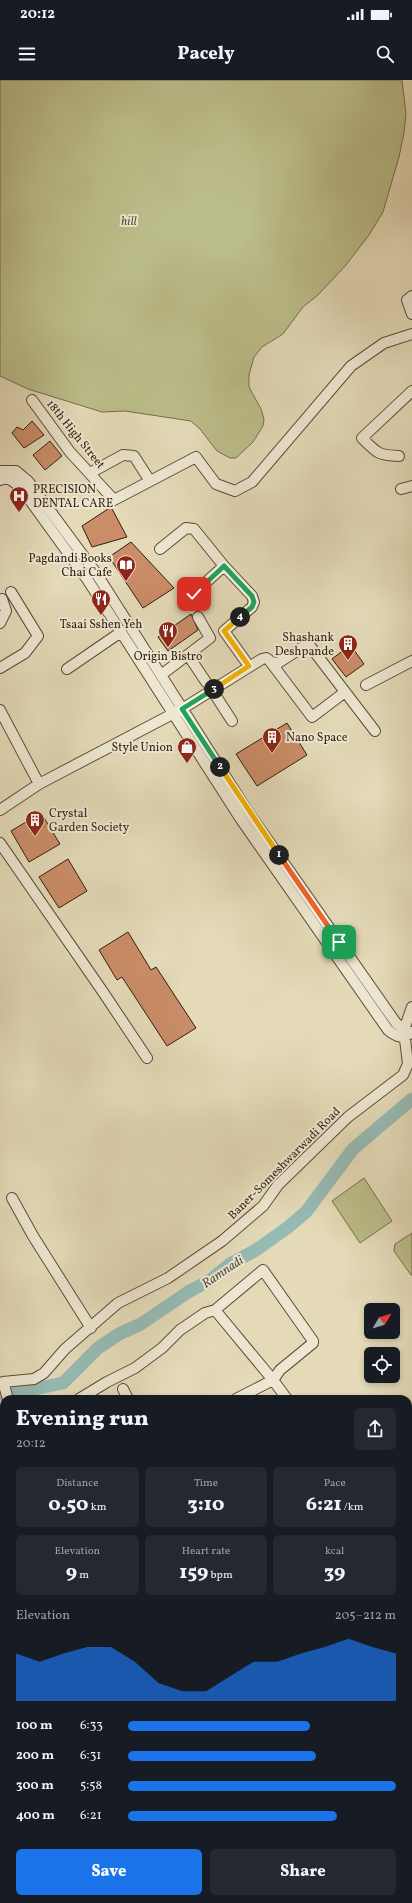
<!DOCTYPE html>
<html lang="en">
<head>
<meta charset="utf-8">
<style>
  body { margin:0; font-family:Vollkorn,serif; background:#242831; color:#f1f3f6; height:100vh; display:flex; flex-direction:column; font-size:15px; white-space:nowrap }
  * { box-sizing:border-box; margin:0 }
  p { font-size:13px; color:#9ea1a6 }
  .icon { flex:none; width:22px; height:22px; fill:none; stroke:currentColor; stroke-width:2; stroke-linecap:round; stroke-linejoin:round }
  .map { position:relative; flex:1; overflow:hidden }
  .sheet { position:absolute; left:0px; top:1315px; width:412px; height:508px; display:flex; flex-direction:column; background:#171b24; border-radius:12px 12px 0 0; box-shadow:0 2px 6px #0003 }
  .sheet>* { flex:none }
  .needle { width:26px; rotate:52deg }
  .fabs { position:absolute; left:364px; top:1223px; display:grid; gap:8px }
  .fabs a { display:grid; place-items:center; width:36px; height:36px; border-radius:6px; background:#171b24; box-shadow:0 2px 6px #0003; font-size:20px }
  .pin { position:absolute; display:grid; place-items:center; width:34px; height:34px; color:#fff; margin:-17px; border-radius:8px; box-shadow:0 2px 6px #0006 }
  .km { position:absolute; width:20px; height:20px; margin:-10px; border-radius:50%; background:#222; color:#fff; font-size:11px; line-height:20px; text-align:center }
  .round { display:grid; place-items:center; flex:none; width:42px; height:42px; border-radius:6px; background:#242831 }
  .headline { display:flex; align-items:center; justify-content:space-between; height:68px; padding:0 16px }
  h1 { font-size:22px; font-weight:800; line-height:30px }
  .figures { display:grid; grid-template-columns:repeat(3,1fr); gap:6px; height:68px; padding:4px 16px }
  .figures div { display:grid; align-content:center; border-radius:6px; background:#242831; text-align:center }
  .figures b { font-size:20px; font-weight:800 }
  .figures small { font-size:11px; font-weight:400 }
  .figures p { font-size:11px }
  .chart { height:112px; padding:8px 16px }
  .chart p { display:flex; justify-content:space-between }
  .chart svg { width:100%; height:72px; margin-top:4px; fill:#1a73e8; opacity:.7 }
  .action { display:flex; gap:8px; margin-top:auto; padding:8px 16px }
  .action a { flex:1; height:46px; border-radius:6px; background:#1a73e8; color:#fff; font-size:16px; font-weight:800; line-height:46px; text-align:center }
  .action a+a { background:#242831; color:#f1f3f6 }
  ul { padding:0 16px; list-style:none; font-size:13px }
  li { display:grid; grid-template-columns:64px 48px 1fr; align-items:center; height:30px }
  li i { height:10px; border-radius:5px; background:#1a73e8 }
  .status { display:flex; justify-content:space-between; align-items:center; height:28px; padding:0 20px; background:#171b24; direction:ltr }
  .status svg { height:11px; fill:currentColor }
  header { display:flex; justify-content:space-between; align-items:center; height:52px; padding:0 16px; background:#171b24; font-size:18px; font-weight:800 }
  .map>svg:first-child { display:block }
  .green { fill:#bbbd8a; stroke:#766d4c }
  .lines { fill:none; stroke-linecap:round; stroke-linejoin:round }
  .river { stroke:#96bab4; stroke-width:13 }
  .building { fill:#ca8d68; stroke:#311d0f }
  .minor-casing { stroke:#5e4c39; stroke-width:12 }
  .minor { stroke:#ede7d1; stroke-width:10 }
  .split-1-casing { stroke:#fff; stroke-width:8 }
  .split-2-casing { stroke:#fff; stroke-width:8 }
  .split-3-casing { stroke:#fff; stroke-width:8 }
  .split-4-casing { stroke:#fff; stroke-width:8 }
  .split-5-casing { stroke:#fff; stroke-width:8 }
  .split-1 { stroke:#f0652b; stroke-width:5 }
  .split-2 { stroke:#f5b400; stroke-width:5 }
  .split-3 { stroke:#22a559; stroke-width:5 }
  .split-4 { stroke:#f5b400; stroke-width:5 }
  .split-5 { stroke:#22a559; stroke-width:5 }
  .labels { text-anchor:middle; stroke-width:4; stroke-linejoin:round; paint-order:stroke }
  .park-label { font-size:12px; font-style:italic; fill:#5a4d34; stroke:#ede7d1 }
  .street-label { font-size:12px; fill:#311d0f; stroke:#ede7d1 }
  .poi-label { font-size:12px; fill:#311d0f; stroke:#ede7d1; text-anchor:start }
  .water-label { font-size:13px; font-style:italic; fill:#4f4c41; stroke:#ede7d1 }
</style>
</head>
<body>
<div class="status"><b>20:12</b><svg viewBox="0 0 49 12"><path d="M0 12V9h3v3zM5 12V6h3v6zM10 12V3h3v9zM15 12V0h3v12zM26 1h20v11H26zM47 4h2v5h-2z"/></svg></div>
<header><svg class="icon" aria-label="menu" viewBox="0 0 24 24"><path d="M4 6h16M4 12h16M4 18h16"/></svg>Pacely<svg class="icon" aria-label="search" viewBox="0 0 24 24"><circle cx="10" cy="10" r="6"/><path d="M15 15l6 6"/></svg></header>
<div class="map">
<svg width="412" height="1823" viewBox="0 0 412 1823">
  <rect width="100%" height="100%" fill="#e4dab8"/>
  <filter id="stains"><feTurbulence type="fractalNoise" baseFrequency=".005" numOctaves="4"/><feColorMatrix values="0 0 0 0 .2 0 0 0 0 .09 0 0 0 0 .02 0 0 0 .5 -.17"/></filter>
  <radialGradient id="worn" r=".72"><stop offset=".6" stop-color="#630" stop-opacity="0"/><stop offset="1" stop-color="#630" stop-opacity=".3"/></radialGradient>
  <!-- green -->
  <path class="green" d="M0,0H402L406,34L404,53L399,77L383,132L369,155L346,185L318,215L303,227L283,254L262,267L254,277L249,295V307L261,329L264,339L263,346L253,362L236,378H230L217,371L200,349L191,341L125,331L102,332L28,309L0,296Z
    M364,1098L392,1141L360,1163L332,1121Z
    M412,1153V1195H411L394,1171L395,1164Z"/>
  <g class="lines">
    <!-- river -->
    <path class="river" d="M0,1314L20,1312L63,1303L98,1268L119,1254L141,1244L188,1212L209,1201L230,1184L256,1170L287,1148L306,1132L353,1069L412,1019"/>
  </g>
  <!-- building -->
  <path class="building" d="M32,341L44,355L24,368L12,353L17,347L23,350Z
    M50,361L62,376L45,390L33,375Z
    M111,427L127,457L92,467L82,446Z
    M131,462L174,508L143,528L109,477Z
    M191,534L198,550L168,571L158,557Z
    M345,569L348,574L354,570L364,584L346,597L332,579Z
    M287,643L307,675L257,706L236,674Z
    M41,733L60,764L29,782L11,751Z
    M68,779L87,811L59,828L39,797Z
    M128,852L151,890L156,887L196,948L167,966L122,897L117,900L99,870Z"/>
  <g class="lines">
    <defs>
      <path id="minor" d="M412,216L407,220L412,234
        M32,320L70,372L114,420L196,377L216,404L235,411L252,402L351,286L384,263L412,254
        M399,376C377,375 377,373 362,358L412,311
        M0,391H16L28,401L96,493L248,732L396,943L400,946L405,947L412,927
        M90,393L123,375L134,376L150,401
        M0,400C9,396 14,402 21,408L87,499L240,738L388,950C397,957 403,960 412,952
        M401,409L412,406
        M160,469L186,448L194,449L224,486L194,513
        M224,486L252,516L254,522L252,527L224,551L249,586
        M0,543L6,531L2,519
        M188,575L206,602
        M271,582L278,583L306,565L310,566L375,651
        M0,588L25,573L38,556L11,512
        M67,589L121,552
        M161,595L210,558L198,537
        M366,605L412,581
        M212,610L232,641
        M0,630L39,704
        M0,730L39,704L182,629L262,579L266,578L269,580L312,637L345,612
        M0,763L103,912L147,978
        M12,1118L33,1156L91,1248
        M215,1230L273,1300L236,1319
        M3,1302L34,1299L44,1293L65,1269L118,1223L168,1198L222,1161L263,1126L278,1105L348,1037L403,995L408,984L404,951
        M3,1302L8,1319
        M123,1309L128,1319
        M79,1319L107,1302L135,1288L162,1268L180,1250L205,1233L215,1230L263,1190L313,1261V1263L280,1290L273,1300L287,1319
        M408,1425L412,1424
        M408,1438L412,1436
        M408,1492L412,1498
        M0,1626L4,1631
        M0,1739L4,1745
        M0,1774L4,1770
        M0,1814L4,1811
        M30,1819L33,1823
        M118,1819L120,1823
        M205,1819L207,1823
        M235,1819L237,1823
        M253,1819L255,1823
        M136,1823L141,1819"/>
    </defs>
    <!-- minor casing -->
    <use href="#minor" class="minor-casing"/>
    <!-- minor -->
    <use href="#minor" class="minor"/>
  </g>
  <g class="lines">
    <defs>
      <path id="split-1" d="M279,775L339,862"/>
      <path id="split-2" d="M220,687L279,775"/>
      <path id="split-3" d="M214,609L182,629L220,687"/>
      <path id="split-4" d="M214,609L249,586L224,551L240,537"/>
      <path id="split-5" d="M194,514L224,486L252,516L254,522L252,527L240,537"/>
    </defs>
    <!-- split-1 casing -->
    <use href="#split-1" class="split-1-casing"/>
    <!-- split-2 casing -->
    <use href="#split-2" class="split-2-casing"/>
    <!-- split-3 casing -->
    <use href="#split-3" class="split-3-casing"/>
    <!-- split-4 casing -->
    <use href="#split-4" class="split-4-casing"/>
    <!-- split-5 casing -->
    <use href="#split-5" class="split-5-casing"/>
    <!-- split-1 -->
    <use href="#split-1" class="split-1"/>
    <!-- split-2 -->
    <use href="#split-2" class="split-2"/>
    <!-- split-3 -->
    <use href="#split-3" class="split-3"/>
    <!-- split-4 -->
    <use href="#split-4" class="split-4"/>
    <!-- split-5 -->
    <use href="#split-5" class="split-5"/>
  </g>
  <!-- icons -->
  <defs>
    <symbol id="hospital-pin" viewBox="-11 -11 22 30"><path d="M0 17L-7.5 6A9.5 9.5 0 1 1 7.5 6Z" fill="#8f2418" stroke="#ede7d1"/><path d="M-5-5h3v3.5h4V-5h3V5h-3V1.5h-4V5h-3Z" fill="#fff"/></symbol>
    <symbol id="library-pin" viewBox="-11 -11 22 30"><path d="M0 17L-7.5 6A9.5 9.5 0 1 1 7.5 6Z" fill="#8f2418" stroke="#ede7d1"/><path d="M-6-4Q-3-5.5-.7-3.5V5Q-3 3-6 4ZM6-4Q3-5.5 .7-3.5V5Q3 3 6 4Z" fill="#fff"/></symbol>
    <symbol id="restaurant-pin" viewBox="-11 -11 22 30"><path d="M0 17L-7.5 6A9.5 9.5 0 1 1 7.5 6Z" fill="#8f2418" stroke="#ede7d1"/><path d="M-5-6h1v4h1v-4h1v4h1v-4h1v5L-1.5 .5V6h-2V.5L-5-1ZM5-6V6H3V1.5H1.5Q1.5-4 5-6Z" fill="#fff"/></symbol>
    <symbol id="building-pin" viewBox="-11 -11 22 30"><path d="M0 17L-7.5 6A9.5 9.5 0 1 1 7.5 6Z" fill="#8f2418" stroke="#ede7d1"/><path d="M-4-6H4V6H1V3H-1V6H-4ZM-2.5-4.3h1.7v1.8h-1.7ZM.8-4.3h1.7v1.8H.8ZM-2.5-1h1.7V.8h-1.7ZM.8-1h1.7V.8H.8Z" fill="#fff"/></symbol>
    <symbol id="shop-pin" viewBox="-11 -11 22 30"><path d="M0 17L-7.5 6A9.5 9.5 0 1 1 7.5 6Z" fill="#8f2418" stroke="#ede7d1"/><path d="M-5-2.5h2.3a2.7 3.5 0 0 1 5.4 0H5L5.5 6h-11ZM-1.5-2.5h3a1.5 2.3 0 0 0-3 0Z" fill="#fff"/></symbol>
  </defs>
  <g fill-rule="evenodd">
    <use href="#hospital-pin" x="8" y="405" width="22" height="30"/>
    <use href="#library-pin" x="115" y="474" width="22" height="30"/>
    <use href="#restaurant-pin" x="90" y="508" width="22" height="30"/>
    <use href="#restaurant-pin" x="157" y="540" width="22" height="30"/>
    <use href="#building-pin" x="337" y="553" width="22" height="30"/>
    <use href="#building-pin" x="261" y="646" width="22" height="30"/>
    <use href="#shop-pin" x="176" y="656" width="22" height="30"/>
    <use href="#building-pin" x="24" y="729" width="22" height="30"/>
  </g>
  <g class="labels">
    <!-- park labels -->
    <g class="park-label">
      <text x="129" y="145">hill</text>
    </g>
    <!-- street labels -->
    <g class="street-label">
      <text transform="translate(76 354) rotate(51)" y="4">18th High Street</text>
      <text transform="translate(284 1083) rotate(-45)" y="4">Baner-Someshwarwadi Road</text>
    </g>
    <!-- poi labels -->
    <g class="poi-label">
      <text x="33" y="413">PRECISION<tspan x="33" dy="14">DENTAL CARE</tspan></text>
      <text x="112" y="482" text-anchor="end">Pagdandi Books<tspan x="112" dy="14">Chai Cafe</tspan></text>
      <text x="101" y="548" text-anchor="middle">Tsaai Sshen Yeh</text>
      <text x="334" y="561" text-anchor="end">Shashank<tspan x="334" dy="14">Deshpande</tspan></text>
      <text x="168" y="580" text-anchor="middle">Origin Bistro</text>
      <text x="286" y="661">Nano Space</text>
      <text x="173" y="671" text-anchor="end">Style Union</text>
      <text x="49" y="737">Crystal<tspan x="49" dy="14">Garden Society</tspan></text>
    </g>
    <!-- water labels -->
    <g class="water-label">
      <text transform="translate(222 1191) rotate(-34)" y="5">Ramnadi</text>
    </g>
  </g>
  <rect width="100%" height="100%" filter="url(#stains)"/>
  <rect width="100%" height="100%" fill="url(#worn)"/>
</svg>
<div class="fabs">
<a><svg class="needle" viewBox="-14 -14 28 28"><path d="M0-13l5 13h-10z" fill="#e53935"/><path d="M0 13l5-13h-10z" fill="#9ea1a6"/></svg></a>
<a><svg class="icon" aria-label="locate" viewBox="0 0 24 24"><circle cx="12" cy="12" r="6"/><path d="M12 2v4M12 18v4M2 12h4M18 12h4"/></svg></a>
</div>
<div class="pin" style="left:339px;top:862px;background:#1e9e55"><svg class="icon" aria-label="arrive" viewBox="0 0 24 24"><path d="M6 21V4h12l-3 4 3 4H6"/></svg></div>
<div class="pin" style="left:194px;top:514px;background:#d93025"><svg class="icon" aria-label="check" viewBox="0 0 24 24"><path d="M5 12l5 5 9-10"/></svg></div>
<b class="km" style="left:279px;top:775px">1</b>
<b class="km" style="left:220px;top:687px">2</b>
<b class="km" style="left:214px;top:609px">3</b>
<b class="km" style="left:240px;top:537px">4</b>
<section class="sheet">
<div class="headline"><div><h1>Evening run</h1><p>20:12</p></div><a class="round"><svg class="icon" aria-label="share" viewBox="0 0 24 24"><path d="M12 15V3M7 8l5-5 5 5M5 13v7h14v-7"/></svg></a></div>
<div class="figures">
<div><p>Distance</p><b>0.50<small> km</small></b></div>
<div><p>Time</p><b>3:10</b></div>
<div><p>Pace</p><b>6:21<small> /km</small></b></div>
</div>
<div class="figures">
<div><p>Elevation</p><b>9<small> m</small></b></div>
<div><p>Heart rate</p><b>159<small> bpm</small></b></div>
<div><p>kcal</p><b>39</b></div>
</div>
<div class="chart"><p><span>Elevation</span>205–212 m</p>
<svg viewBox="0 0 160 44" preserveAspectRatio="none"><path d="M0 44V15L10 20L20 15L30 11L40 11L50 20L60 33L70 38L80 38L90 29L100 20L110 20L120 15L130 11L140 6L150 11L160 15V44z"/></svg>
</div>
<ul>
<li><b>100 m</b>6:33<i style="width:68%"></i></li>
<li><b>200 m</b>6:31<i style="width:70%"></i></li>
<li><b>300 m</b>5:58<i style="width:100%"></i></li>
<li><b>400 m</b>6:21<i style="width:78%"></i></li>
</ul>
<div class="action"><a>Save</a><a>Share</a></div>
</section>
</div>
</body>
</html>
